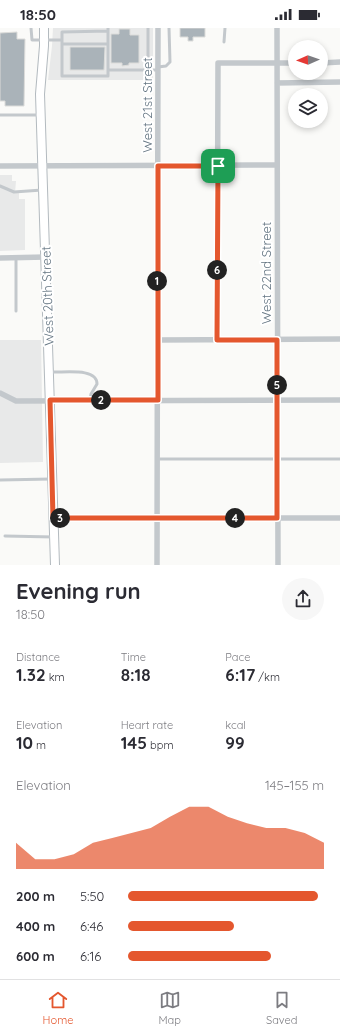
<!DOCTYPE html>
<html lang="en">
<head>
<meta charset="utf-8">
<style>
  body { margin:0; font-family:Quicksand,sans-serif; background:#f7f7f7; color:#2b2b33; height:100vh; display:flex; flex-direction:column; font-size:15px; white-space:nowrap }
  * { box-sizing:border-box; margin:0 }
  p { font-size:13px; color:#7c7c81 }
  .icon { flex:none; width:22px; height:22px; fill:none; stroke:currentColor; stroke-width:2; stroke-linecap:round; stroke-linejoin:round }
  .map { position:relative; height:537px; overflow:hidden }
  .panel { display:flex; flex-direction:column; background:#fff; flex:1 }
  .panel>* { flex:none }
  .needle { width:26px; rotate:268deg }
  .tools { position:absolute; left:288px; top:12px; display:grid; gap:8px }
  .tools a { display:grid; place-items:center; width:40px; height:40px; border-radius:50%; background:#fff; box-shadow:0 2px 6px #0003; font-size:20px }
  .pin { position:absolute; display:grid; place-items:center; width:34px; height:34px; color:#fff; margin:-17px; border-radius:8px; box-shadow:0 2px 6px #0006 }
  .km { position:absolute; width:20px; height:20px; margin:-10px; border-radius:50%; background:#222; color:#fff; font-size:11px; line-height:20px; text-align:center }
  .round { display:grid; place-items:center; flex:none; width:42px; height:42px; border-radius:21px; background:#f7f7f7 }
  .overview { display:flex; align-items:center; justify-content:space-between; height:68px; padding:0 16px }
  h1 { font-size:22px; font-weight:700; line-height:30px }
  .metrics { display:grid; grid-template-columns:repeat(3,1fr); gap:6px; height:68px; padding:4px 16px }
  .metrics div { display:grid; align-content:center }
  .metrics b { font-size:17px; font-weight:700 }
  .metrics small { font-size:11px; font-weight:400 }
  .metrics p { font-size:11px }
  .chart { height:112px; padding:8px 16px }
  .chart p { display:flex; justify-content:space-between }
  .chart svg { width:100%; height:72px; margin-top:4px; fill:#e4572e; opacity:.7 }
  ul { padding:0 16px; list-style:none; font-size:13px }
  li { display:grid; grid-template-columns:64px 48px 1fr; align-items:center; height:30px }
  li i { height:10px; border-radius:5px; background:#e4572e }
  .status { display:flex; justify-content:space-between; align-items:center; height:28px; padding:0 20px; background:#fff; direction:ltr }
  .status svg { height:11px; fill:currentColor }
  .tabs { display:flex; justify-content:space-around; align-items:center; height:56px; border-top:1px solid #e1e1e2; background:#fff; font-size:11px; color:#7c7c81 }
  .tabs a { display:grid; justify-items:center; gap:2px }
  .tabs .active { color:#e4572e }
  .map>svg:first-child { display:block }
  .built { fill:#e8e9e9 }
  .building { fill:#aab3b9; stroke:#dcdcda }
  .lines { fill:none; stroke-linecap:round; stroke-linejoin:round }
  .secondary-casing { stroke:#b3babf; stroke-width:10 }
  .service { stroke:#c3c8cc; stroke-width:3 }
  .minor { stroke:#c3c8cc; stroke-width:5.5 }
  .secondary { stroke:#fff; stroke-width:8 }
  .route-casing { stroke:#fff; stroke-width:8 }
  .route { stroke:#e4572e; stroke-width:5 }
  .labels { text-anchor:middle; stroke-width:4; stroke-linejoin:round; paint-order:stroke }
  .street-label { font-size:13px; fill:#657683; stroke:#fff }
</style>
</head>
<body>
<div class="status"><b>18:50</b><svg viewBox="0 0 49 12"><path d="M0 12V9h3v3zM5 12V6h3v6zM10 12V3h3v9zM15 12V0h3v12zM26 1h20v11H26zM47 4h2v5h-2z"/></svg></div>
<div class="map">
<svg width="340" height="537" viewBox="0 0 340 537">
  <rect width="100%" height="100%" fill="#fafaf8"/>
  <!-- built -->
  <path class="built" d="M53,0H153V52H48L52,18Z
    M0,147H12V153H16L15,165H19V171H25V222L0,223Z
    M0,312H41L43,434L0,435Z"/>
  <!-- building -->
  <path class="building" d="M180,0H205V9H193V13H188V9H180Z
    M119,1H130V7H139V35H129V37L122,38V35H111V6H119Z
    M17,4V11H25L24,78H5V73H0V5Z
    M70,19H105L104,42H70Z"/>
  <g class="lines">
    <defs>
      <path id="secondary" d="M44,0V18L40,66L55,537"/>
    </defs>
    <!-- secondary casing -->
    <use href="#secondary" class="secondary-casing"/>
    <!-- service -->
    <path class="service" d="M31,0L32,12H62
      M148,0V42
      M108,3L62,4V48H108V0
      M224,14L225,0
      M62,16H108
      M158,39L166,38L170,34L169,0
      M108,42H158
      M0,87H40
      M0,158L14,164L42,162
      M16,230V283
      M50,344C63,345 97,339 97,356L91,366L90,372
      M158,431H340
      M0,452L51,451
      M5,508L54,509"/>
    <!-- minor -->
    <path class="minor" d="M277,0L278,537
      M321,35L340,34
      M277,55L340,54
      M0,138L277,137
      M0,230L46,229
      M157,312L340,311
      M217,312L218,35H295
      M0,365L16,373L340,372
      M53,490H340
      M157,537L158,0"/>
    <!-- secondary -->
    <use href="#secondary" class="secondary"/>
  </g>
  <g class="lines">
    <defs>
      <path id="route" d="M158,138H218L217,312H277V490H53L50,372H158Z"/>
    </defs>
    <!-- route casing -->
    <use href="#route" class="route-casing"/>
    <!-- route -->
    <use href="#route" class="route"/>
  </g>
  <g class="labels">
    <!-- street labels -->
    <g class="street-label">
      <text transform="translate(147 77) rotate(-90)" y="5">West 21st Street</text>
      <text transform="translate(266 245) rotate(-90)" y="5">West 22nd Street</text>
      <text transform="translate(47 268) rotate(-92)" y="5">West 20th Street</text>
    </g>
  </g>
</svg>
<div class="tools">
<a><svg class="needle" viewBox="-14 -14 28 28"><path d="M0-13l5 13h-10z" fill="#e53935"/><path d="M0 13l5-13h-10z" fill="#7c7c81"/></svg></a>
<a><svg class="icon" aria-label="layers" viewBox="0 0 24 24"><path d="M12 4l9 5-9 5-9-5zM3 14l9 5 9-5"/></svg></a>
</div>
<div class="pin" style="left:218px;top:138px;background:#1e9e55"><svg class="icon" aria-label="arrive" viewBox="0 0 24 24"><path d="M6 21V4h12l-3 4 3 4H6"/></svg></div>
<b class="km" style="left:157px;top:253px">1</b>
<b class="km" style="left:101px;top:372px">2</b>
<b class="km" style="left:60px;top:490px">3</b>
<b class="km" style="left:235px;top:490px">4</b>
<b class="km" style="left:277px;top:357px">5</b>
<b class="km" style="left:217px;top:242px">6</b>
</div>
<section class="panel">
<div class="overview"><div><h1>Evening run</h1><p>18:50</p></div><a class="round"><svg class="icon" aria-label="share" viewBox="0 0 24 24"><path d="M12 15V3M7 8l5-5 5 5M5 13v7h14v-7"/></svg></a></div>
<div class="metrics">
<div><p>Distance</p><b>1.32<small> km</small></b></div>
<div><p>Time</p><b>8:18</b></div>
<div><p>Pace</p><b>6:17<small> /km</small></b></div>
</div>
<div class="metrics">
<div><p>Elevation</p><b>10<small> m</small></b></div>
<div><p>Heart rate</p><b>145<small> bpm</small></b></div>
<div><p>kcal</p><b>99</b></div>
</div>
<div class="chart"><p><span>Elevation</span>145–155 m</p>
<svg viewBox="0 0 160 44" preserveAspectRatio="none"><path d="M0 44V28L10 38L20 38L30 35L40 28L50 25L60 22L70 19L80 12L90 6L100 6L110 12L120 16L130 19L140 19L150 22L160 28V44z"/></svg>
</div>
<ul>
<li><b>200 m</b>5:50<i style="width:97%"></i></li>
<li><b>400 m</b>6:46<i style="width:54%"></i></li>
<li><b>600 m</b>6:16<i style="width:73%"></i></li>
</ul>
</section>
<nav class="tabs">
<a class="active"><svg class="icon" aria-label="home" viewBox="0 0 24 24"><path d="M3 11l9-7 9 7M6 9v11h12V9"/></svg>Home</a>
<a><svg class="icon" aria-label="map" viewBox="0 0 24 24"><path d="M3 6l6-2 6 2 6-2v14l-6 2-6-2-6 2zM9 4v14M15 6v14"/></svg>Map</a>
<a><svg class="icon" aria-label="saved" viewBox="0 0 24 24"><path d="M7 4h10v16l-5-4-5 4z"/></svg>Saved</a>
</nav>
</body>
</html>
